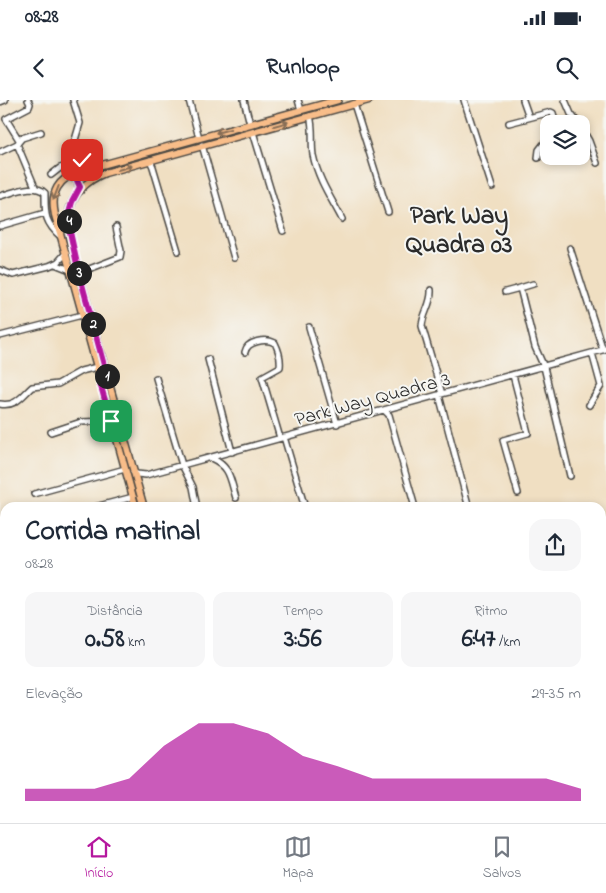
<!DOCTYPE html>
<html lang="pt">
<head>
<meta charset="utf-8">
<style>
  body { margin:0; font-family:"Indie Flower",sans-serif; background:#f6f6f7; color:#1f2937; height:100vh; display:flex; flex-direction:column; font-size:19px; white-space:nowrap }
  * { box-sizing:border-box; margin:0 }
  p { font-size:16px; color:#747a83 }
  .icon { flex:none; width:28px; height:28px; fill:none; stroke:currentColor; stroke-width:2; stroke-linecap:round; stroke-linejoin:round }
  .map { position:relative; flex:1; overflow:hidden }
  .details { position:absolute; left:0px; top:402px; width:606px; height:321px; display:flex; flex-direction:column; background:#fff; border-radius:15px 15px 0 0; box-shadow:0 2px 8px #0003 }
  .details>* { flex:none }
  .buttons { position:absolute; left:540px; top:15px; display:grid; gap:10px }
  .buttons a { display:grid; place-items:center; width:50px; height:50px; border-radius:10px; background:#fff; box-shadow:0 2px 8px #0003; font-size:25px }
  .pin { position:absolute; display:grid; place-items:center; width:42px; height:42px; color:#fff; margin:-21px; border-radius:10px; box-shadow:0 2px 8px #0006 }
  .km { position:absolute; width:25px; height:25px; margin:-12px; border-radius:50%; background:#222; color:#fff; font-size:14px; line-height:25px; text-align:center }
  .round { display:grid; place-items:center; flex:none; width:52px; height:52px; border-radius:15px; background:#f6f6f7 }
  .headline { display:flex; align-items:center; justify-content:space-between; height:85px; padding:0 25px }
  h1 { font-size:28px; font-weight:800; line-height:38px }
  .stats { display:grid; grid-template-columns:repeat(3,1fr); gap:8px; height:85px; padding:5px 25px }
  .stats div { display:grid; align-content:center; border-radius:12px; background:#f6f6f7; text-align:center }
  .stats b { font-size:25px; font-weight:800 }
  .stats small { font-size:14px; font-weight:400 }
  .stats p { font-size:14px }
  .chart { height:140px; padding:10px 25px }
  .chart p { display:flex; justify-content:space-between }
  .chart svg { width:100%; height:90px; margin-top:5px; fill:#b5179e; opacity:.7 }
  .status { display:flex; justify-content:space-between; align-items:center; height:35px; padding:0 25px; background:#fff; direction:ltr }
  .status svg { height:14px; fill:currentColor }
  header { display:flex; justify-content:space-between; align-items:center; height:65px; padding:0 25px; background:#fff; font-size:22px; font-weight:800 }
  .dock { display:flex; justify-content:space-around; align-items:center; height:70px; border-top:1px solid #e0e1e3; background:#fff; font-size:14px; color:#747a83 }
  .dock a { display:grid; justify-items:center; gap:2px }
  .dock .active { color:#b5179e }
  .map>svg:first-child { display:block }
  .industrial { fill:#d2bec2 }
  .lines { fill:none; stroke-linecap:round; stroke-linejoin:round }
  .minor-casing { stroke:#494642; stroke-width:8 }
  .major-casing { stroke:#494642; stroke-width:9 }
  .highway-casing { stroke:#494642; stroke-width:10 }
  .minor { stroke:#fff; stroke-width:5 }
  .major { stroke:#f8bd89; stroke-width:6 }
  .highway { stroke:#f8bd89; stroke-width:8 }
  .oneway { stroke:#876d55 }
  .route-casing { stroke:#fff; stroke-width:10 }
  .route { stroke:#b5179e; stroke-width:6 }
  .labels { text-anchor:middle; stroke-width:4; stroke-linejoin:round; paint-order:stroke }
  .street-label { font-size:20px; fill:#2b2b2b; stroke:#f6f6f2 }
  .district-label { font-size:25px; font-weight:bold; fill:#2b2b2b; stroke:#f6f6f2 }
</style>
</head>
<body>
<div class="status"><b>08:28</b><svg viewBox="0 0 49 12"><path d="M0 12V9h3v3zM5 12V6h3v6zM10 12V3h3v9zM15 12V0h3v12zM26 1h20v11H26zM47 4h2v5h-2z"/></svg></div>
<header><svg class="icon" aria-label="back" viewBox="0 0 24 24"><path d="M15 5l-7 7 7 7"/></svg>Runloop<svg class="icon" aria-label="search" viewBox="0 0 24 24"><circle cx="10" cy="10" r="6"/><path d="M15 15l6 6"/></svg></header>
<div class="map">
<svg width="606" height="723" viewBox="0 0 606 723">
  <rect width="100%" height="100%" fill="#f6f6f2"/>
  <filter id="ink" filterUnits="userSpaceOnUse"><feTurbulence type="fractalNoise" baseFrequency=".02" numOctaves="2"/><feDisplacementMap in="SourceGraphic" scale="10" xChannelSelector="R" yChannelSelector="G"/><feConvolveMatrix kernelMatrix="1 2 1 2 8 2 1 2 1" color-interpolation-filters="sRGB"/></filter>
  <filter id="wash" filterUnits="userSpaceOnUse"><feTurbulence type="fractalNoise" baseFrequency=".0096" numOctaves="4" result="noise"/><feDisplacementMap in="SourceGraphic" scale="20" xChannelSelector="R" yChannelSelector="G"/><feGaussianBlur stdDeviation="1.12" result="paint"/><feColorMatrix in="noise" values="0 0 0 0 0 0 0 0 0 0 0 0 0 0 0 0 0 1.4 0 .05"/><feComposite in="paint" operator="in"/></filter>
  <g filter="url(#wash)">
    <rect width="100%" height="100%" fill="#f0dfc2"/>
    <!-- industrial -->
    <path class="industrial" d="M0,577H5V719H22L19,723H0Z"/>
  </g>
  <g filter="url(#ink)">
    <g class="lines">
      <defs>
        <path id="minor" d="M73,0L80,23L75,40L81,60L91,61L94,68
          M189,0L199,38
          M244,0L250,24
          M298,0L301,10
          M464,0L492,87
          M523,0L529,17
          M565,0L571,14L579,24
          M0,2L5,0
          M354,4L388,112
          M310,16C314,29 311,42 313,55C318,79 331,98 342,119
          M509,23L551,12L553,13L556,24
          M581,27L589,41L597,63
          M253,32L283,131
          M19,40L6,19L29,7L30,4L28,0
          M17,44L35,87
          M202,45L234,158
          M0,52L17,44L22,38L41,32
          M538,58L539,50L549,37
          M150,60L153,67L178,151
          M51,75L60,68L83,61
          M0,96C13,93 34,82 45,93C45,114 44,122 61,137
          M0,126L45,113
          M570,148L603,250
          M55,164L70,170
          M0,170L13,175L49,166L58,162L66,153
          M79,173L120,157L121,151L116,127
          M533,184L520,188L535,247L544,267L570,376
          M431,190C432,204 423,212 422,226L442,294
          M505,192L520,188
          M309,227L337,324
          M0,236L82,215
          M245,252C247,241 266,238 275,243C279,251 281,258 280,267L262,277L280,338
          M208,259L232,352
          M513,275L528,333L503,340L518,393
          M156,278L182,365L193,387L197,408
          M439,295L469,408
          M0,304C16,307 22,296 32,287L58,284L81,271L97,267
          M589,305L601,286L592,253
          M384,310L389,315L414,404
          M51,332L81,322L111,321
          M284,337L305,408
          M211,358C231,367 230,379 236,398
          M133,372L137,374L146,375L606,249
          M34,394L125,369
          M91,408L133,397
          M0,441L3,448
          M0,454L2,457L5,458
          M601,505H606
          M0,519L5,518
          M601,597L606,601
          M0,601L5,600
          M601,626L606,620
          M0,659L5,658
          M307,719V723
          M421,719L422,723
          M445,719L446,723
          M467,719L468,723
          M478,719L479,723"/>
        <path id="major" d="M69,76L78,80L80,91
          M136,408L55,115C50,92 58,79 80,71L338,0
          M144,408C125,340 106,274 88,207C82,183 66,137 69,114C71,95 87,80 105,73L369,0"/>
        <path id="highway" d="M601,461L606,459
          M601,480L606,478
          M0,555L5,553
          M0,573L5,572"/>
      </defs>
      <!-- minor casing -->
      <use href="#minor" class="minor-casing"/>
      <!-- major casing -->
      <use href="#major" class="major-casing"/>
      <!-- highway casing -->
      <use href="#highway" class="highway-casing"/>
      <!-- minor -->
      <use href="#minor" class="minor"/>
      <!-- major -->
      <use href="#major" class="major"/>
      <!-- highway -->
      <use href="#highway" class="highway"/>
    </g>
    <!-- one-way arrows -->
    <defs><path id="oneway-shaft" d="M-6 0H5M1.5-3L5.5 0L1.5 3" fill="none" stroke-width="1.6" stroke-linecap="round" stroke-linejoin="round" transform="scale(1.25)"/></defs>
    <g class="oneway">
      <use href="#oneway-shaft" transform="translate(281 24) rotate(-15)"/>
      <use href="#oneway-shaft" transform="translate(223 31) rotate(164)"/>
      <use href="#oneway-shaft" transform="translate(125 68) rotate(-16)"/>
      <use href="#oneway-shaft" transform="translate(56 93) rotate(111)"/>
    </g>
  </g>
  <g class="lines" filter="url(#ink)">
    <defs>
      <path id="route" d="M82,60L91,61L94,68L69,76L76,78L80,87L72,102L69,113L70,132L79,173L108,280L104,279L100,283L111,321"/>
    </defs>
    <!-- route casing -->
    <use href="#route" class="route-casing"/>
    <!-- route -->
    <use href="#route" class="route"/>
  </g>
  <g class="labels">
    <!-- street labels -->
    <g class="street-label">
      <text transform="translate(372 298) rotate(-15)" y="7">Park Way Quadra 3</text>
    </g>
    <!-- district labels -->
    <g class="district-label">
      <text x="459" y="123">Park Way<tspan x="459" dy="29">Quadra 03</tspan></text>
    </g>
  </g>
</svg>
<div class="buttons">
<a><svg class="icon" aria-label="layers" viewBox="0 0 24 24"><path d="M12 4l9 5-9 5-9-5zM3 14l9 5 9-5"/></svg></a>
</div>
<div class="pin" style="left:111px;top:321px;background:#1e9e55"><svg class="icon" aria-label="arrive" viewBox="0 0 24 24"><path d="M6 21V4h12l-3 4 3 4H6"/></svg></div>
<div class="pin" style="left:82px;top:60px;background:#d93025"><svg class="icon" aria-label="check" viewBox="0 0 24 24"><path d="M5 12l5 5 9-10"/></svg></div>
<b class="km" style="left:107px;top:276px">1</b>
<b class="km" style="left:93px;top:224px">2</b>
<b class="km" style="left:79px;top:173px">3</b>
<b class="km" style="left:69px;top:121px">4</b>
<section class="details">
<div class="headline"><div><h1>Corrida matinal</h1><p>08:28</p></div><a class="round"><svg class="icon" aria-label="share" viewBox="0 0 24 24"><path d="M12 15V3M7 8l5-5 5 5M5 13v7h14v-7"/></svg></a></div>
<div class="stats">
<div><p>Distância</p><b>0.58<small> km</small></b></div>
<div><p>Tempo</p><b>3:56</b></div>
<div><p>Ritmo</p><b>6:47<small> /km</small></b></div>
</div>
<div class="chart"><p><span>Elevação</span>29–35 m</p>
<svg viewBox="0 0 160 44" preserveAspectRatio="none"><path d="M0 44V38L10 38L20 38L30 33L40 17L50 6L60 6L70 11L80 22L90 27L100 33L110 33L120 33L130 33L140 33L150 33L160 38V44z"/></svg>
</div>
</section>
</div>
<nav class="dock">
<a class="active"><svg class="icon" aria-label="home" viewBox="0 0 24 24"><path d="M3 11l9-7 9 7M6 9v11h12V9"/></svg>Início</a>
<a><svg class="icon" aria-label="map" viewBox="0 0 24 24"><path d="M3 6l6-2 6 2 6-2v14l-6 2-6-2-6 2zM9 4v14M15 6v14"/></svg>Mapa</a>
<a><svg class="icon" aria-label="saved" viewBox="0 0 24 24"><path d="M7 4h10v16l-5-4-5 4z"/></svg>Salvos</a>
</nav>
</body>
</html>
